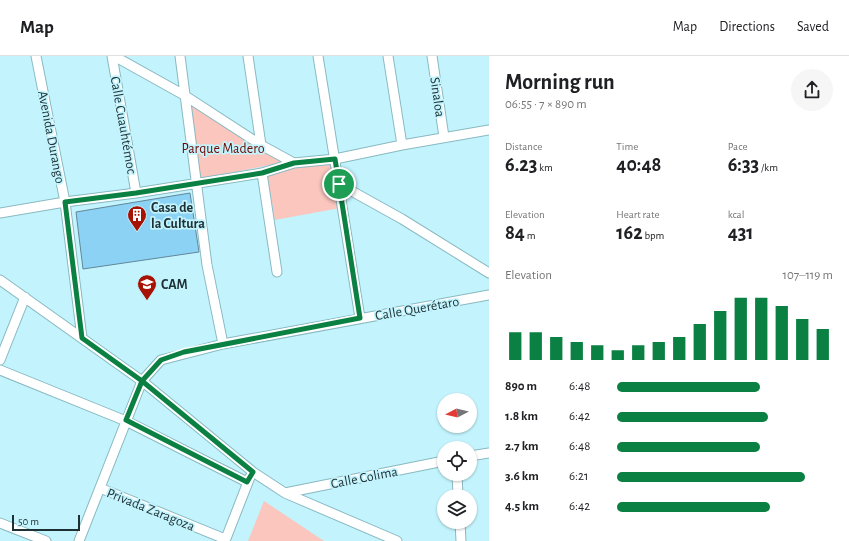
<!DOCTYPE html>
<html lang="en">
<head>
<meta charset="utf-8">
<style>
  body { margin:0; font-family:"Alegreya Sans",sans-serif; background:#f6f6f6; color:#202124; height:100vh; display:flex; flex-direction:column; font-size:15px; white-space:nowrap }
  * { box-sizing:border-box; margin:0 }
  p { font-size:13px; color:#757577 }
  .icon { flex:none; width:22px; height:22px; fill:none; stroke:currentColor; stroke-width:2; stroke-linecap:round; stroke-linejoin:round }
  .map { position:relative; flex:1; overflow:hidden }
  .drawer { display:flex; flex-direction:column; background:#fff; width:360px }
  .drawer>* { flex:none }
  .needle { width:26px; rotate:263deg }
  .tools { position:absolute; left:437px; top:337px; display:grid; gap:8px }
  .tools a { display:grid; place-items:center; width:40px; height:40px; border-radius:50%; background:#fff; box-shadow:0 1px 3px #0004; font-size:20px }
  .scale { position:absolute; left:12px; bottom:10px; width:68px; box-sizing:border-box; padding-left:4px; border:2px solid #1d3034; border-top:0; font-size:11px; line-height:14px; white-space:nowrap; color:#1d3034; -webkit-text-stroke:3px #c3f4fd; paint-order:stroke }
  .pin { position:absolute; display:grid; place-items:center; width:34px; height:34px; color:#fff; margin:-17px; border:2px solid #fff; border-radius:50%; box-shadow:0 1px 4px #0007 }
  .round { display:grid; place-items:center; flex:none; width:42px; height:42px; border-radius:21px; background:#f6f6f6 }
  .summary { display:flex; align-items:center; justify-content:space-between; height:68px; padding:0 16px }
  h1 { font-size:22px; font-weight:700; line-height:30px }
  .metrics { display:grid; grid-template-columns:repeat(3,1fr); gap:6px; height:68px; padding:4px 16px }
  .metrics div { display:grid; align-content:center }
  .metrics b { font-size:20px; font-weight:700 }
  .metrics small { font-size:11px; font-weight:400 }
  .metrics p { font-size:11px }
  .chart { height:112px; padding:8px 16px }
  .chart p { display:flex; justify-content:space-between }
  .chart svg { width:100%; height:72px; margin-top:4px; stroke:#0b8043; stroke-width:6 }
  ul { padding:0 16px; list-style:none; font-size:13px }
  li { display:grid; grid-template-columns:64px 48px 1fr; align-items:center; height:30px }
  li i { height:10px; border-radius:5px; background:#0b8043 }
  header { display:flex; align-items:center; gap:24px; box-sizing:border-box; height:56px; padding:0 20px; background:#fff; border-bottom:1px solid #e0e0e0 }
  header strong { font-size:19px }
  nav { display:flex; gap:22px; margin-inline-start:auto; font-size:14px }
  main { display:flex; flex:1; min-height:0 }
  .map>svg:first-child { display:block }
  .green { fill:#fac6bd }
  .building { fill:#8cd2f4; stroke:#61879a }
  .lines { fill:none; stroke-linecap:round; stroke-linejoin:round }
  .minor-casing { stroke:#89b9c1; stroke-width:11 }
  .minor { stroke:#fff; stroke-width:9 }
  .route-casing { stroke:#fff; stroke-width:8 }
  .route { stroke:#0b8043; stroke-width:5 }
  .labels { text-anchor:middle; stroke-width:3.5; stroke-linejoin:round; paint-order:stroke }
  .street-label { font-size:14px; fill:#1d3034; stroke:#c3f4fd }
  .park-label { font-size:14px; fill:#700802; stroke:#c3f4fd }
  .poi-label { font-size:14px; font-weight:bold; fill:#1d3034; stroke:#c3f4fd; text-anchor:start }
</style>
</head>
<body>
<header>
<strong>Map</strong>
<nav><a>Map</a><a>Directions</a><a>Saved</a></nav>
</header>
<main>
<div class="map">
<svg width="489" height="485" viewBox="0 0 489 485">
  <rect width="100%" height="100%" fill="#c3f4fd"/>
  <!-- green -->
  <path class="green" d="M187,37L289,105L201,123Z
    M336,107L340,152L275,164L267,118L295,110Z
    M264,445L324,485H248Z"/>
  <!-- building -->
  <path class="building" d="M190,137L199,196L83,213L76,156Z"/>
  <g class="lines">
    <defs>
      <path id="minor" d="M36,0L65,146L82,282
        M112,0L136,137
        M114,0L184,39L261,89L294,107
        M180,0L207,209L223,288
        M248,0L261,89
        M318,0L360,262
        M388,0L402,89
        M432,0L444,81
        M262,117L277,216
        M339,128L402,163L489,217
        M0,157L65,146L136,137L262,117L294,107L335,103L402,89L489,74
        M0,224L142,325L253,416L285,437L397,485
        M0,304L25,241
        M0,314L126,365L247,426
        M470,400L489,397
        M457,418L458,440
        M100,432L225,483
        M285,437L444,405
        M460,466L461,485
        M0,467L46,485
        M79,485L142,325L161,304L223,288L489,239
        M225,485L250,421"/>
    </defs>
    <!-- minor casing -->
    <use href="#minor" class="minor-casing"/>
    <!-- minor -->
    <use href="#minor" class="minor"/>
  </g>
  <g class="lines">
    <defs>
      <path id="route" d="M339,128L335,103L294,107L262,117L136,137L65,146L82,282L142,325L126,364L247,426L253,416L142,325L161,304L184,296L360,262L339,128"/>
    </defs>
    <!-- route casing -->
    <use href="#route" class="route-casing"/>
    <!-- route -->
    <use href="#route" class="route"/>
  </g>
  <!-- icons -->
  <defs>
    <symbol id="building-pin" viewBox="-11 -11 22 30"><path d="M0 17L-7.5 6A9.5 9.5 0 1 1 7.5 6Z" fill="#a61305" stroke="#c3f4fd"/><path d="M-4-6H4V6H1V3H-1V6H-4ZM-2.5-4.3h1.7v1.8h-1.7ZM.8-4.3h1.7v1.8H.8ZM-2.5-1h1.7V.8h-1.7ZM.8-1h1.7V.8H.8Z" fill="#fff"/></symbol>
    <symbol id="school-pin" viewBox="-11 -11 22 30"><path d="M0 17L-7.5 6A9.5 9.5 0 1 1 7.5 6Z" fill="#a61305" stroke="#c3f4fd"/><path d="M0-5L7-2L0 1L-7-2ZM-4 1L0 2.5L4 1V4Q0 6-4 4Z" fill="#fff"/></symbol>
  </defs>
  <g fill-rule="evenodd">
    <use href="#building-pin" x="126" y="148" width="22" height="30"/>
    <use href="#school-pin" x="136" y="217" width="22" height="30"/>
  </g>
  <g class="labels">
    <!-- street labels -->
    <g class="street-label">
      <text transform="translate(438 41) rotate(82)" y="5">Sinaloa</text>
      <text transform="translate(124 69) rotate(80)" y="5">Calle Cuauhtémoc</text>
      <text transform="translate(52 81) rotate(79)" y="5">Avenida Durango</text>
      <text transform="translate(417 252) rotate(-10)" y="5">Calle Querétaro</text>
      <text transform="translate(364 421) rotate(-11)" y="5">Calle Colima</text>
      <text transform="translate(151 453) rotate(22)" y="5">Privada Zaragoza</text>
    </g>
    <!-- park labels -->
    <g class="park-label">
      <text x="223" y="97">Parque Madero</text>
    </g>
    <!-- poi labels -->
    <g class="poi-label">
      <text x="151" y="156">Casa de<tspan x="151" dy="16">la Cultura</tspan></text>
      <text x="161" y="233">CAM</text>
    </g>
  </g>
</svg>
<div class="tools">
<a><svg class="needle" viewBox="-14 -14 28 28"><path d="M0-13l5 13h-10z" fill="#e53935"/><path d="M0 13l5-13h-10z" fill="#757577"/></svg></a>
<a><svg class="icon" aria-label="locate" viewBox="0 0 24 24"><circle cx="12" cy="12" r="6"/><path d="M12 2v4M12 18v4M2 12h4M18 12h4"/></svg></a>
<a><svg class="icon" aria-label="layers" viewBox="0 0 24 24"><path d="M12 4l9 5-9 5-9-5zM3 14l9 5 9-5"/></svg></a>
</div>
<div class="scale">50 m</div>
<div class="pin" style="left:339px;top:128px;background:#1e9e55"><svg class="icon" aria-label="arrive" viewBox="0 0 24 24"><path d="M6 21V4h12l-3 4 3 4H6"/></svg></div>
</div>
<section class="drawer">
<div class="summary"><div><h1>Morning run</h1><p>06:55 · 7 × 890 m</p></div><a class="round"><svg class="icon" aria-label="share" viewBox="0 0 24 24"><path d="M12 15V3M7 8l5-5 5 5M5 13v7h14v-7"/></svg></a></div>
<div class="metrics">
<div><p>Distance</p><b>6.23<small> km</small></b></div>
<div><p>Time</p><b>40:48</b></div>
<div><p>Pace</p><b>6:33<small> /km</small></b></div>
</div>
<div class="metrics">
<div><p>Elevation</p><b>84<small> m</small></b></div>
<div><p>Heart rate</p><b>162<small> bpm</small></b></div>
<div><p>kcal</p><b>431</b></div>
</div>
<div class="chart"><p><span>Elevation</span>107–119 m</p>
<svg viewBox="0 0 160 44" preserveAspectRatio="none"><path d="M5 44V27M15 44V27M25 44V30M35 44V33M45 44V35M55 44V38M65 44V35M75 44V33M85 44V30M95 44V22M105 44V14M115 44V6M125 44V6M135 44V11M145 44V19M155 44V25"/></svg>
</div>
<ul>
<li><b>890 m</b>6:48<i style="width:66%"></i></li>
<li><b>1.8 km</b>6:42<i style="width:70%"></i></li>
<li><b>2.7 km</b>6:48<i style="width:66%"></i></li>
<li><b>3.6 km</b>6:21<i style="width:87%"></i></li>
<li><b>4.5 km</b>6:42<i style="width:71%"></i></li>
</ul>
</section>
</main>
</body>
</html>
